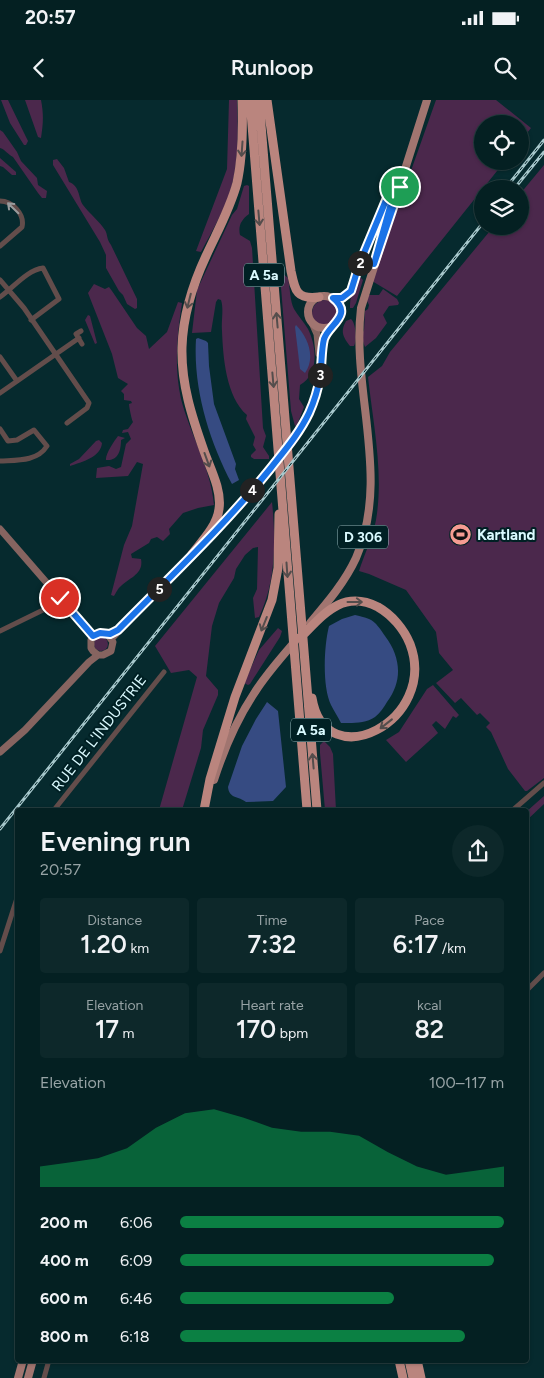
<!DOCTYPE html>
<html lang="en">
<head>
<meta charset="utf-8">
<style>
  body { margin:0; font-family:Figtree,sans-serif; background:#0d282a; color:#f1f3f6; height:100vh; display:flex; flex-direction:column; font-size:19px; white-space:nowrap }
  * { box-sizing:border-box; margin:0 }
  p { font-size:16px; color:#97a3a5 }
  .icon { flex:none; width:28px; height:28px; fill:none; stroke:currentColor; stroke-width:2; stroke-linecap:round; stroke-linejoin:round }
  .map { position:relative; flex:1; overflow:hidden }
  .details { position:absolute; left:15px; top:708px; width:514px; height:555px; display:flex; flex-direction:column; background:#042022; border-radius:5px; box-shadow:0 1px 4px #0004,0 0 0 1px #253e40 }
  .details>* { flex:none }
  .tools { position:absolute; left:474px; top:15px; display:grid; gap:10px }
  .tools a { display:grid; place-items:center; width:55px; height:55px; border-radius:50%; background:#042022; box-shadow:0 1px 4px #0004,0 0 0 1px #253e40; font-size:25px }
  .pin { position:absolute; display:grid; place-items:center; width:42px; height:42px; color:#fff; margin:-21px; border:2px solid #fff; border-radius:50%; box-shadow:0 1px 5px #0007 }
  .km { position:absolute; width:25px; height:25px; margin:-12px; border-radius:50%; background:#222; color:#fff; font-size:14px; line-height:25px; text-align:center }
  .round { display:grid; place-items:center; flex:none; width:52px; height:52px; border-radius:26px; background:#0d282a }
  .summary { display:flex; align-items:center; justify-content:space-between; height:85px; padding:0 25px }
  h1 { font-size:28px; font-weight:600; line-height:38px }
  .figures { display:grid; grid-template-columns:repeat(3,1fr); gap:8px; height:85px; padding:5px 25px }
  .figures div { display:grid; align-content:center; border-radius:5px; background:#0d282a; text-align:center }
  .figures b { font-size:25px; font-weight:600 }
  .figures small { font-size:14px; font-weight:400 }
  .figures p { font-size:14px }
  .chart { height:140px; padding:10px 25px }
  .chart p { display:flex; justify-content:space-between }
  .chart svg { width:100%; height:90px; margin-top:5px; fill:#0b8043; opacity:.7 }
  ul { padding:0 25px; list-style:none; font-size:16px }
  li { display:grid; grid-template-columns:80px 60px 1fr; align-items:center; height:38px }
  li i { height:12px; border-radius:6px; background:#0b8043 }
  .status { display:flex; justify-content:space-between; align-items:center; height:35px; padding:0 25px; background:#042022; direction:ltr }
  .status svg { height:14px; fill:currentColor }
  header { display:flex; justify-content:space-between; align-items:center; height:65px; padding:0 25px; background:#042022; font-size:22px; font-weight:600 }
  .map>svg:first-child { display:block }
  .green { fill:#4b284c }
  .water { fill:#364b82 }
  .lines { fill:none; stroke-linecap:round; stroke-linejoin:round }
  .street { stroke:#634d4b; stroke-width:5 }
  .secondary { stroke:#866460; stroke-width:7 }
  .primary { stroke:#a17570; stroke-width:8 }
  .highway { stroke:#ba857e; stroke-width:9 }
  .rail-casing { stroke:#a8c9cd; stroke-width:3 }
  .rail { stroke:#002024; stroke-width:1; stroke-dasharray:4; stroke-linecap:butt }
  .oneway { stroke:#544d4c }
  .oneway2 { stroke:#999b9c }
  .route-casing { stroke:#fff; stroke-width:10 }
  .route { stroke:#1a73e8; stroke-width:6 }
  .labels { text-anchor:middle; stroke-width:4; stroke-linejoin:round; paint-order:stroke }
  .shield { fill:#002024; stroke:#99b9bd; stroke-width:1 }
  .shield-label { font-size:14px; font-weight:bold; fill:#dafaff }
  .poi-label { font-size:15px; font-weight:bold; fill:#dafaff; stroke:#002024; text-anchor:start }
  .street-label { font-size:15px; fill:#dafaff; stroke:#002024 }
</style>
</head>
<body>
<div class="status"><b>20:57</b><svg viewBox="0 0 49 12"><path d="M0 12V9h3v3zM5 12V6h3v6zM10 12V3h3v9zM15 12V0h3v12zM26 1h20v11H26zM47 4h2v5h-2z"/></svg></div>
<header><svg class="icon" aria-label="back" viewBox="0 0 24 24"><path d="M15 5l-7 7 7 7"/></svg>Runloop<svg class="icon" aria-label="search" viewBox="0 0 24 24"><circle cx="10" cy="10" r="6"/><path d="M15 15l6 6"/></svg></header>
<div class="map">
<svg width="544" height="1278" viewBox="0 0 544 1278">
  <rect width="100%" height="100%" fill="#062a2e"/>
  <!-- green -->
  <path class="green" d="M1,0H8L26,37L28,41L26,45H24L10,23Z
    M25,0H41C44,15 43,25 41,38L38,37Z
    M229,0H237C238,28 239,57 232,85C226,108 212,131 201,152L196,151L227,69Z
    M436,0H496L531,28L520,42V24H482V61H505L397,196L372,181Z
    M0,30L3,32L17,52L21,61L37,78L38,85L47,91L46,98H42L38,93L13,57C7,54 6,50 0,48Z
    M0,58L16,72V75H12L3,67L0,66Z
    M57,59L64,68L69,82C80,86 78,97 83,105C89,113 100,122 105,130C108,135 106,138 111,145L137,199V208L135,209L127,204L123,195L119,191L106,168V155L100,142L53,65V60Z
    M544,65V678L527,691H525L508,669L491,632L486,627L490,623L480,613L477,615L461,598L455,603L436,583L453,570L439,553L436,532L406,490L369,474L359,471C364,455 373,437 376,420C384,373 373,323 368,277L382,266L390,252L494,126H520V94Z
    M247,85L249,86V114C241,120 238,126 240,135L250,141L252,148L263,328L266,336L263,347L269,356V359H254L251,357V355L256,350L253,345L255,337L246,319L247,315C226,297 223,257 222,231C221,221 224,209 221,200L218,199L216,202L211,232L192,233L197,190L232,115L237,109L244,86Z
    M282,173L288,178C290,188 290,201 294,209C298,216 304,222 308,229C317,247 319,274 300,285L299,299L304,307L297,325L295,326L291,311L280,175Z
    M360,177L363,180L356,203L353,208H350C350,197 352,184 360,177Z
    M94,184L105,189L109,187L112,191L137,228L146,236L149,249L167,232L178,202L182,203C177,235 174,267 181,299C190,334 211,368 214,405L198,408L183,413L169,429L170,434L163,441L157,437L151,439L149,443L131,454L132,458L141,459C144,474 129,478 121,486C118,488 116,493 114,496L111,495L124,445L132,426L143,364L137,362L128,376L96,378L97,368L109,366L116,369L121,367L126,344L131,339L128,332L122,333L123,330L128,329L133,322C132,321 129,307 129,304L132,303L131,301L124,300V294L121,291L128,284L118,278L112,254L88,193Z
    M383,189L397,199L399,203L398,205L389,206L383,215L387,223L376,238L365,247L361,236L364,230L365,211L368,209L369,205L365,197L366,195H379Z
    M312 213a13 13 0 1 1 26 0a13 13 0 1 1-26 0Z
    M88,215L90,216L97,243L95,244L85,220Z
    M351,219C356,223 357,240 354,246H350C343,237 340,232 346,221Z
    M118,336L125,338L121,340C121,351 118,361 106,360C105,355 114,341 118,336Z
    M99,340L102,343C101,357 82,362 70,366V364L79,359L96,341Z
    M272,402C276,441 276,482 259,517L255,518L253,498L257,489L258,447L253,448L245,455L236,469L234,478L219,503L212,526L206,576L218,590V595L203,630L201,648L182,710H159L197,577L189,570L171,573L155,546Z
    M278,528L282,531L280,537L250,584L248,585L244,583L259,550Z
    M94 544a7 7 0 1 1 14 0a7 7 0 1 1-14 0Z
    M433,585L459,615L456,618L453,616L445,629L436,621L432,625L438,633L406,662L386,640L399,632L427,589Z
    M324,641L330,647L333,654L336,710H325L320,653V645Z
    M544,696V704L526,721V712Z"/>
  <!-- water -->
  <path class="water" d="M296,225C308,237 316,258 305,273L300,269L295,227Z
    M198,238L206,241L208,243L209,266L214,304L236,364L235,369L239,380L232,384C209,340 193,289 196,239Z
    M355,515C359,516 365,517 369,519C376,522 381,530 385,536C401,557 403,581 387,602C384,607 380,613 375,617C365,624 352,623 341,623C338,617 334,611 331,605C322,586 324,546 329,526L342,519Z
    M267,602L278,611L286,687L273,701L246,702C239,696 229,699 228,687L242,646L256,619Z"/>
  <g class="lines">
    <!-- street -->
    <path class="street" d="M0,101C12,101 25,114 22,127L0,146
      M0,180L24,208L89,303L87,308L67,323
      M0,197C13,188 27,170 43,168L59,199L31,220
      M81,231L76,234L82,244
      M0,257L17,281
      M0,293L79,238
      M0,329L8,341L17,340L34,330L47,346C37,362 16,360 0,361
      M0,531L43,510L60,497
      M54,710L164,572
      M513,710L544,683
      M0,851L18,795
      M526,891L544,873
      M44,1278L49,1260"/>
    <!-- secondary -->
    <path class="secondary" d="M313,225L317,234L319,254
      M0,429L93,536
      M209,437L258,383L302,326L309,313L318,286L323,241L328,231L334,225
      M107,534L113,542L111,551L103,555H98L93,551L91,548V540L96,534H110L117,530
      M112,538L194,452
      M0,652L25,630L89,562L98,555"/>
    <!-- primary -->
    <path class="primary" d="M308 212a16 16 0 1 1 32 0a16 16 0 1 1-32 0Z
      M333,198H342L351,191L359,165L394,81L399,75
      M310,523C327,503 345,482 356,458C391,377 351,291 361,208L427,0
      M214,680C224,649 237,619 255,592C267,573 282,557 296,540
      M18,1278L23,1260
      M28,1278L33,1260"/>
    <!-- highway -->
    <path class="highway" d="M250,0L307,710
      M259,0L317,710
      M267,0L291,171C295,190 296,200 319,197
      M192,454C202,441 217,426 219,409C222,390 210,368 204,351C192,317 181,284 182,247C183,215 192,186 206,156C217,132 230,109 237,83C243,56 243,28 242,0
      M300,538C323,515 342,489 378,507C392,515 404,529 410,544C439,621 325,678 312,598
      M204,710L210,679L235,597L272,500L278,468L279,414
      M399,1260L403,1278
      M409,1260L413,1278
      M417,1260L421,1278"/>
    <defs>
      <path id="rail" d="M505,89L544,40
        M514,89L544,52
        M0,729L482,124"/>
    </defs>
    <!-- rail casing -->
    <use href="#rail" class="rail-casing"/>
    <!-- rail -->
    <use href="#rail" class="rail"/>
  </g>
  <!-- one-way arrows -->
  <defs><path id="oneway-shaft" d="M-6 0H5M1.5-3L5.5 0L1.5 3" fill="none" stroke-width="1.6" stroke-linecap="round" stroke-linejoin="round" transform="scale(1.25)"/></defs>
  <g class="oneway">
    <use href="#oneway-shaft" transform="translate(242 49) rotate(94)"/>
    <use href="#oneway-shaft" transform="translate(259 118) rotate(85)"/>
    <use href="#oneway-shaft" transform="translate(189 201) rotate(104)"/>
    <use href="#oneway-shaft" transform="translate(277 220) rotate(-95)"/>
    <use href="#oneway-shaft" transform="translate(273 280) rotate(85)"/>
    <use href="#oneway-shaft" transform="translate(207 360) rotate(70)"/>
    <use href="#oneway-shaft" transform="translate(287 470) rotate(86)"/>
    <use href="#oneway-shaft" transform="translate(355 502)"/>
    <use href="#oneway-shaft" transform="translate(264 524) rotate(112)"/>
    <use href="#oneway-shaft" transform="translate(386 624) rotate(142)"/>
    <use href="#oneway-shaft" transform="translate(313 661) rotate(-95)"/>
  </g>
  <use class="oneway2" href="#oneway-shaft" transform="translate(13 108) rotate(-136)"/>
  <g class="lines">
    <defs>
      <path id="route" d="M60,498L93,536L100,533L110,534L118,530C170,477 224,426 270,369C284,351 299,334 309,313C314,302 318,289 320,277C322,265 321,251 324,239C329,224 354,215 333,198H342L351,191L359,165L394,81L399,75L374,164L400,87"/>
    </defs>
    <!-- route casing -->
    <use href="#route" class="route-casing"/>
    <!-- route -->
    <use href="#route" class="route"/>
  </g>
  <!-- icons -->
  <defs>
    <symbol id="stadium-disc" viewBox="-11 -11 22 22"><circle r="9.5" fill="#f59c92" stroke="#002024"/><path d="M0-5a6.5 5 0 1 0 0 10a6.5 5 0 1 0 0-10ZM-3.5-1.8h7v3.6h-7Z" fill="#111"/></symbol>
  </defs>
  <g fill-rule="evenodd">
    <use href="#stadium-disc" x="448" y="422" width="25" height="25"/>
  </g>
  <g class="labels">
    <!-- shield labels -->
    <g class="shield">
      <rect x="244" y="163.5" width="40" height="23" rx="4"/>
      <rect x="338" y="425.5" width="50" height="23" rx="4"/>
      <rect x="291" y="618.5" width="40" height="23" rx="4"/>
    </g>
    <g class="shield-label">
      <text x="264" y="180">A 5a</text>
      <text x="363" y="442">D 306</text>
      <text x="311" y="635">A 5a</text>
    </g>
    <!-- poi labels -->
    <g class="poi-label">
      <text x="477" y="440">Kartland</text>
    </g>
    <!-- street labels -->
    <g class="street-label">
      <text transform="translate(99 633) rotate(-52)" y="5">RUE DE L'INDUSTRIE</text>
    </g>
  </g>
</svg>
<div class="tools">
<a><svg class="icon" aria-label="locate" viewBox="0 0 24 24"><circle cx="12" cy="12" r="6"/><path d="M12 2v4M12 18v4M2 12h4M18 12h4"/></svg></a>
<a><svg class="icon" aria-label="layers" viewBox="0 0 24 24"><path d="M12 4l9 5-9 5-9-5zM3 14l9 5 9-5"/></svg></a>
</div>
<div class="pin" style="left:400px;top:87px;background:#1e9e55"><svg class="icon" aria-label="arrive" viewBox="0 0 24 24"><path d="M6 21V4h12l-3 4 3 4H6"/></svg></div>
<div class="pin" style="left:60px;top:498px;background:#d93025"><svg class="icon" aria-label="check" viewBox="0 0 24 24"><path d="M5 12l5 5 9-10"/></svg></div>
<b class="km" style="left:360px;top:163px">2</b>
<b class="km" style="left:320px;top:275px">3</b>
<b class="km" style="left:252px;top:390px">4</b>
<b class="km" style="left:159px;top:489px">5</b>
<section class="details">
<div class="summary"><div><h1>Evening run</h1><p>20:57</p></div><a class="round"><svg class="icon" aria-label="share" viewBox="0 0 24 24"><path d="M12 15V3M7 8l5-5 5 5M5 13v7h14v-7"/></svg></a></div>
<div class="figures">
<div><p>Distance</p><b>1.20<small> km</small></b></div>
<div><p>Time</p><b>7:32</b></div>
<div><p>Pace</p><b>6:17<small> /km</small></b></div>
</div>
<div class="figures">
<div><p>Elevation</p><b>17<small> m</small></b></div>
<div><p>Heart rate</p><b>170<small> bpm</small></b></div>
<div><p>kcal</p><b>82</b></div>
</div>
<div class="chart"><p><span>Elevation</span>100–117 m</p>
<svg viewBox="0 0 160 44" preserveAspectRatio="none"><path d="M0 44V34L10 32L20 30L30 25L40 15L50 8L60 6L70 10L80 15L90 17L100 17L110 19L120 27L130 34L140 38L150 36L160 34V44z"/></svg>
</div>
<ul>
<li><b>200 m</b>6:06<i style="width:100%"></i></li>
<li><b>400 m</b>6:09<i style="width:97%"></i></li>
<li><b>600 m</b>6:46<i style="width:66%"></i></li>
<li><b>800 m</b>6:18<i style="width:88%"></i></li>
</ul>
</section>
</div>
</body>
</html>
